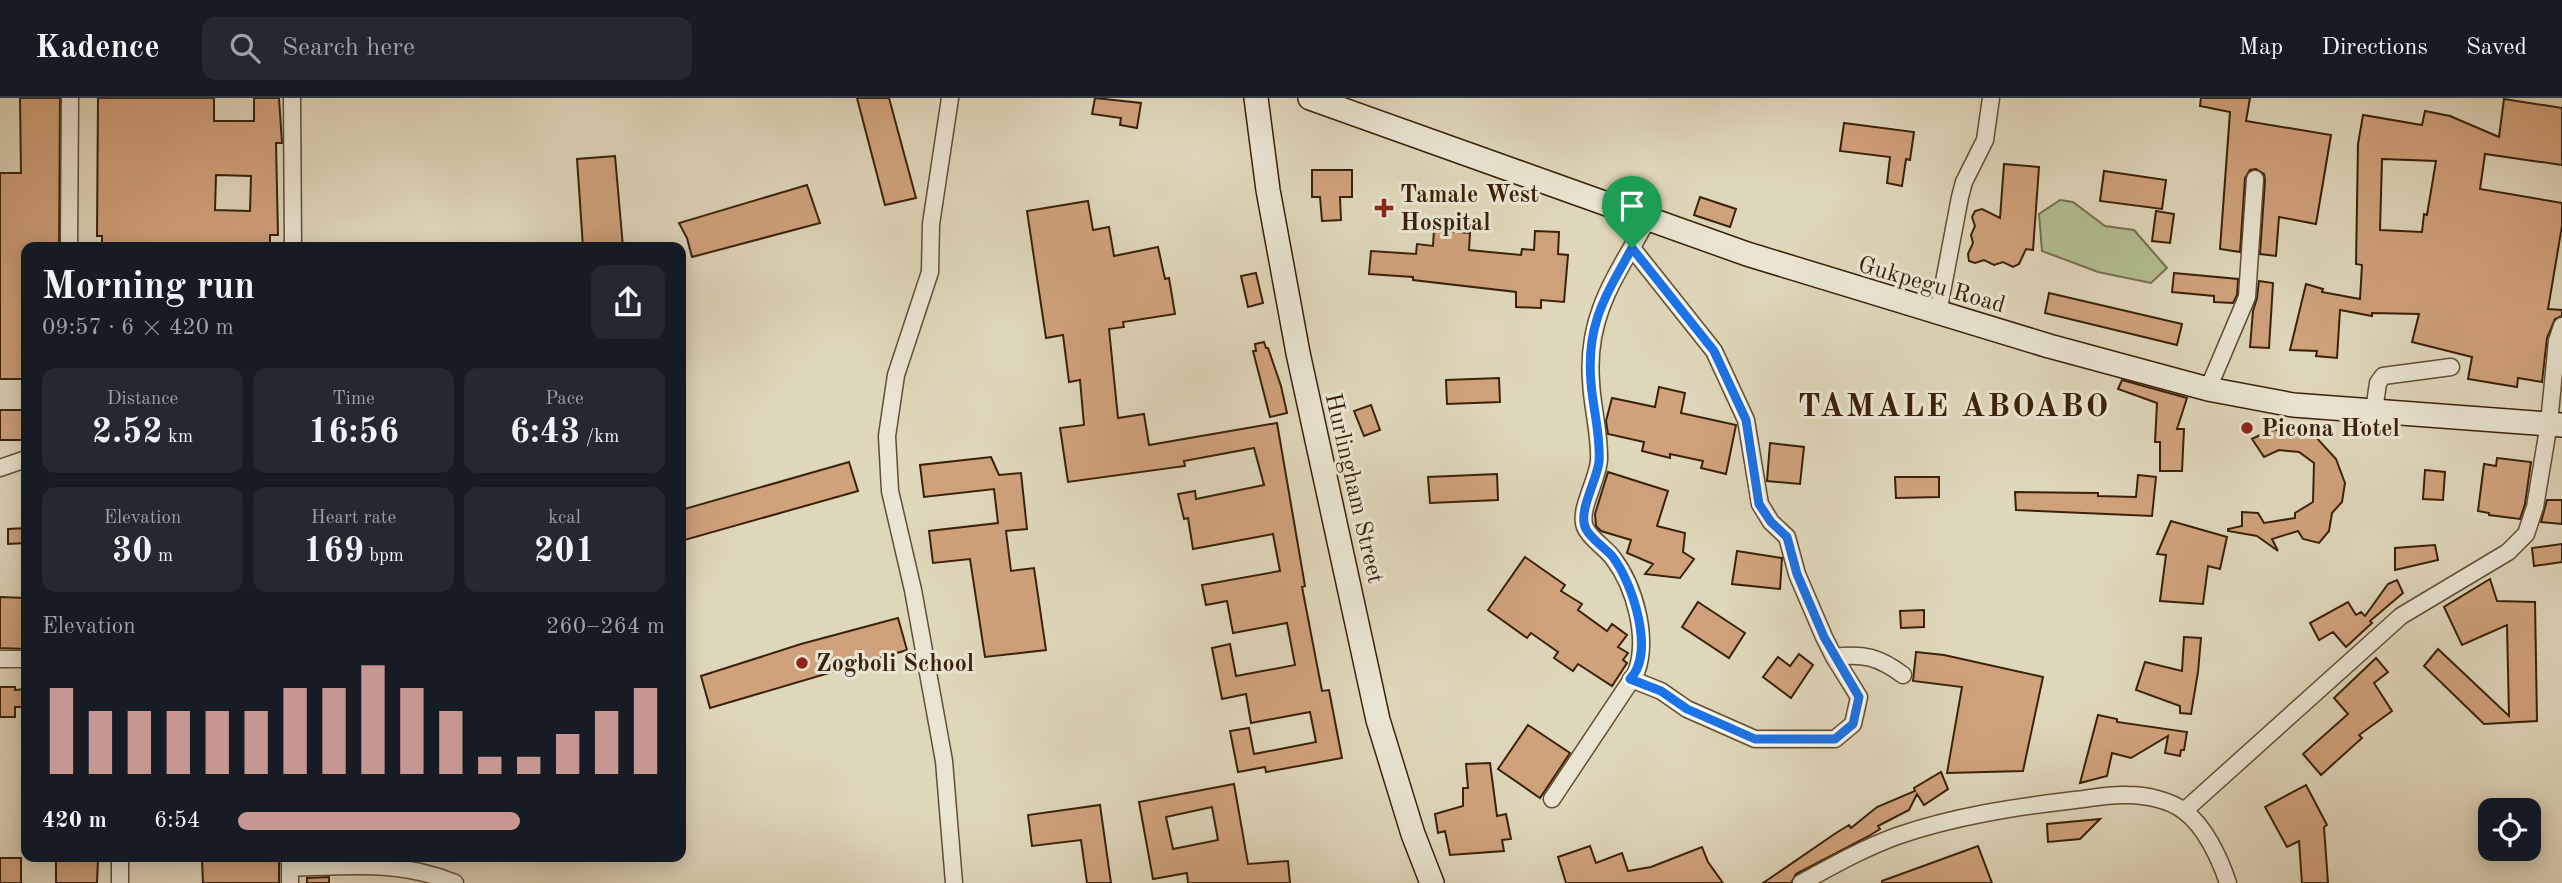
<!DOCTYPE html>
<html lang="en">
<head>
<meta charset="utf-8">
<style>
  body { margin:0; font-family:"Old Standard TT",serif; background:#242831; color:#f1f3f6; height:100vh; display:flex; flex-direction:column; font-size:26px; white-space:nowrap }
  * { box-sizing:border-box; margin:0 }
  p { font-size:23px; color:#9ea1a6 }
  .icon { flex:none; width:38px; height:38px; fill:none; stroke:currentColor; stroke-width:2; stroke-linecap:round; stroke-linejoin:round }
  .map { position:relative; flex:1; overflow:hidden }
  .panel { position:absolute; left:21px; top:144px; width:665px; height:620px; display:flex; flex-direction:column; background:#171b24; border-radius:14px; box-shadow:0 4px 18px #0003 }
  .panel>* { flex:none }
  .tools { position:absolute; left:2478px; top:700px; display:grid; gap:14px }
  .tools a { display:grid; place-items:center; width:63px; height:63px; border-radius:14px; background:#171b24; box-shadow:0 4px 18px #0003; font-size:35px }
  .pin { position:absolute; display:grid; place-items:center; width:60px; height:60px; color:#fff; margin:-72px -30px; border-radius:50% 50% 50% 0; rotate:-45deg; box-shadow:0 0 7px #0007 }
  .pin .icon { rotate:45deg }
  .round { display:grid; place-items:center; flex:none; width:74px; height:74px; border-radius:14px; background:#242831 }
  .head { display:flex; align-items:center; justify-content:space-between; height:119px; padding:0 21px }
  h1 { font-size:38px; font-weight:700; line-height:52px }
  .metrics { display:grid; grid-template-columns:repeat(3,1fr); gap:10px; height:119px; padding:7px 21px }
  .metrics div { display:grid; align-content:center; border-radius:14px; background:#242831; text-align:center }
  .metrics b { font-size:35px; font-weight:700 }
  .metrics small { font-size:19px; font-weight:400 }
  .metrics p { font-size:19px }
  .chart { height:196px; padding:14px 21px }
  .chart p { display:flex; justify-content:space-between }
  .chart svg { width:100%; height:126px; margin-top:7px; stroke:#c59692; stroke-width:6 }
  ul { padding:0 21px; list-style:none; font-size:23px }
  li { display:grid; grid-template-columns:112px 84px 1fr; align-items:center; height:52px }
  li i { height:18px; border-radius:9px; background:#c59692 }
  header { display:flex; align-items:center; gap:42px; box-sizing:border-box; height:98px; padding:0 35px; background:#171b24; border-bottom:2px solid #363941 }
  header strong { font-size:33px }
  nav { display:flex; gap:38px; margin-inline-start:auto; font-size:24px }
  .search { width:490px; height:63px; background:#242831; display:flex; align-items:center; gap:18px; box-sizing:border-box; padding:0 24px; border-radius:14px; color:#9ea1a6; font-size:26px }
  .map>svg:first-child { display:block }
  .green { fill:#b2be90; stroke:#76704c; stroke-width:2 }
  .building { fill:#d0a27c; stroke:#3a2108; stroke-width:2; fill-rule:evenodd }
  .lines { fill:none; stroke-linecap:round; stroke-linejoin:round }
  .street-casing { stroke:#634e34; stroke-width:19 }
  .secondary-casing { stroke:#3a2108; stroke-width:26 }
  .street { stroke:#eae5d2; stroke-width:16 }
  .secondary { stroke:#eae5d2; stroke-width:23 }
  .route-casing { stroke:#fff; stroke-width:14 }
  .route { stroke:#1a73e8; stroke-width:9 }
  .poi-dot { fill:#8f2418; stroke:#eae5d2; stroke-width:2.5 }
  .labels { text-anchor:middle; stroke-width:6; stroke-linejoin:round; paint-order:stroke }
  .poi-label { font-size:24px; font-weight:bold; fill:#3a2108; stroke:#eae5d2; text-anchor:start }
  .street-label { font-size:24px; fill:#3a2108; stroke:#eae5d2 }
  .district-label { font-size:32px; font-weight:bold; letter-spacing:2px; fill:#3a2108; stroke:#eae5d2 }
</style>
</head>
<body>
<header>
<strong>Kadence</strong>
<div class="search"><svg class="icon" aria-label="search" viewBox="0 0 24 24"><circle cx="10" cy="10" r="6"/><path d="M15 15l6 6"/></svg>Search here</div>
<nav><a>Map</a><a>Directions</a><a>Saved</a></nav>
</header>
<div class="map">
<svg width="2562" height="785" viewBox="0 0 2562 785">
  <rect width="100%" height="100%" fill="#dfd7ba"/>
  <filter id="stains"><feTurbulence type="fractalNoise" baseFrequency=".00286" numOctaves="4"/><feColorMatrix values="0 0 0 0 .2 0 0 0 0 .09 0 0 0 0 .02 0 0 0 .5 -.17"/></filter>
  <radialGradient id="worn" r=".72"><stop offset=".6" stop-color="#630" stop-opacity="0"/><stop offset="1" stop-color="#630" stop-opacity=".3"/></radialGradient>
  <!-- green -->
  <path class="green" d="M2060,102L2073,104L2105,128L2134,132L2167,170L2151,185L2098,174L2042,153L2039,116Z"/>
  <!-- building -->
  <path class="building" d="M20,0H60L59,149H26V281H0V75H21Z
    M98,0H214V23H254V0H279L282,45H276L278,137H270V149H102V138H97ZM216,77L251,78L250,113L215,112Z
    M857,0H889L916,100L885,107Z
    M1095,0L1141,5L1137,30L1120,27L1121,20L1092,16Z
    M2201,0H2250L2246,23L2331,37L2316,126L2279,119L2276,158L2260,156L2265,82L2264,76L2256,71L2250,72L2245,80L2240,154L2220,151L2230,14L2200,8Z
    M2504,1L2562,10V67L2485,56L2480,91L2562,105V128L2548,211L2562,212V218L2555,221L2547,240L2542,284L2518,280L2517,289L2468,281L2472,259L2412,244L2419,216L2372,215V218L2340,212L2337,260L2316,258L2317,253L2290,252L2306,186L2323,191L2322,194L2360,201L2362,167L2356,166L2358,46L2363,17L2422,27L2425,13L2450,18L2499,39ZM2382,61L2436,63L2427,117L2424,116L2422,134L2380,132Z
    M1844,25L1914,34L1910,62L1906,61L1902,88L1887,85L1890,59L1840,53Z
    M615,58L623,149H583L577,61Z
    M2004,66L2039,69L2033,152L2026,151L2019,166L2013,169L2003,164L1994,167L1984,162L1975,165L1969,163L1968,156L1973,145L1971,137L1975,128L1972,119L1975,113L1982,111L2000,120Z
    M1312,72H1352V99H1340L1341,122L1322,123L1320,99H1312Z
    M2104,73L2166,82L2162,111L2100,103Z
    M807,87L820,125L692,159L687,140L679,125Z
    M1700,99L1736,111L1730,129L1694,117Z
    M1088,103L1093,132L1109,129L1114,158L1158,149L1165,181L1169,180L1175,216L1123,224L1124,229L1109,231L1118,320L1144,316L1149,347L1277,325L1305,488L1302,489L1322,593L1329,592L1342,660L1266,674L1265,669L1238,674L1230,633L1249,630L1254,656L1316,644L1310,614L1251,625L1246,596L1222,601L1212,550L1230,546L1236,578L1295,567L1287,525L1233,535L1227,503L1206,507L1202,487L1280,473L1273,436L1193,451L1188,420L1184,421L1178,396L1195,393L1196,401L1264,387L1254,350L1184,363L1185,368L1068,384L1060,330L1084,327L1080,282L1069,284L1063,237L1046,240L1027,113Z
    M2156,113L2174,116L2170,145L2152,143Z
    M1434,132L1470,135L1469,152L1521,157L1522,151L1534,152L1535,133L1559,134L1558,156L1568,157L1564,204L1541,202V210L1516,209V194L1413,182V179L1369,176L1371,153L1416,156L1417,146L1433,148Z
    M1256,175L1263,205L1248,209L1241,178Z
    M2174,175L2238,181L2237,197L2233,205L2214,204V198L2172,194Z
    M2259,183L2273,185L2269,250L2250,249L2253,213L2257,200Z
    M2049,195L2182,226L2177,247L2045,215Z
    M1264,244L1266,250H1268L1281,288L1287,315L1270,319L1253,253H1256L1255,246Z
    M1499,280L1500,304L1447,306L1446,282Z
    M2122,282L2187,300L2177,331H2184L2182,373H2160V344H2155L2157,305L2118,291Z
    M1659,289L1685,295L1681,315L1736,327L1726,376L1701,370L1703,363L1670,356V360L1642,353L1644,344L1608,336L1606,323L1612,300L1655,309Z
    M1371,307L1380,332L1364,338L1354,313Z
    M0,312H26V342H0Z
    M2290,330L2315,338L2336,361L2345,385L2342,404L2332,415L2329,433L2319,445L2303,441L2298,433L2272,441L2278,453L2257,438L2228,433V431L2242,428V414L2258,415L2264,425L2295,420V415L2313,404L2314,365L2299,354L2279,352L2264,359L2252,341L2268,333Z
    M1770,345L1804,349L1800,386L1767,383Z
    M991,359L999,377L1021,375L1027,431L1006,433L1011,473L1034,470L1046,552L985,559L970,461L933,465L929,433L998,425L994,391L924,399L920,367Z
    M2497,360L2531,364L2525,406L2520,421L2489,417V415L2478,413L2484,366L2496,368Z
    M849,364L858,393L681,443V412Z
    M2425,372L2445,374L2443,402L2423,401Z
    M1608,374L1668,393L1657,428L1685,435L1683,454L1694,461L1680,480L1645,476L1653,466L1627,455L1631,442L1601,433L1596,428L1595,416Z
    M1497,376L1498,402L1430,405L1428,379Z
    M2138,377L2156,379L2152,418L2016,412L2015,394L2098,395V398L2136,399Z
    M1895,379H1939V399L1896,400Z
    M2547,402H2562V426L2541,424Z
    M2171,423L2227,439L2220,471L2208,468L2203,506L2160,503L2166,457L2157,456Z
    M26,430V445L8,446V431Z
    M2562,446V464L2534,468L2532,450Z
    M2435,447L2438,462L2395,472V450Z
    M1737,453L1782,460L1780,491L1732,486Z
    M1525,459L1565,487L1561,493L1582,506L1578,512L1607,533L1612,526L1627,537L1618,549L1628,555L1623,562L1627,565L1612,588L1578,566L1573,573L1554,560L1558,554L1531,535L1527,540L1488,512Z
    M2490,481L2497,503L2535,504L2537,623L2484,626L2424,568L2438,551L2509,618L2507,527L2462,547L2444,509Z
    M2397,482L2403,495L2370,523L2372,525L2346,549L2333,534L2319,542L2310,525L2348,504L2356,517L2361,514L2365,518L2388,486Z
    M0,499L26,500V551L0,550Z
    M1698,504L1745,535L1729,560L1682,529Z
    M1924,512V529L1901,530L1900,513Z
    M898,520L907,552L710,610L701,578L801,546Z
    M2184,539L2201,540L2198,574L2191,616L2180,615V608L2136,592L2145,564L2182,573Z
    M1916,554L1944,557L2043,579L2023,673L1947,675L1962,589L1913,583Z
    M1799,556L1813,567L1791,600L1763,579L1778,559L1790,568Z
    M2376,560L2388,574L2374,585L2392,613L2359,637L2362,640L2321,677L2303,656L2348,616L2334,600Z
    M0,589H15V592L26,591V609H15V619H0Z
    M2098,617L2117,621V624L2187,634L2184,652H2181L2180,658L2165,655L2168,638L2131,660L2112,655L2107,678L2080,685Z
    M1528,627L1570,655L1540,700L1498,671Z
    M1490,665L1497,718L1506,716L1511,741L1502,742L1504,753L1450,757L1445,733L1438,735L1435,716L1463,708V690H1468L1466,666Z
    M1941,674L1948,691L1924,707L1917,696L1909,712L1878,728L1880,731L1869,738L1796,776L1791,785H1763L1836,735L1849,727L1851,730L1877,709L1915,693L1914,690Z
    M1234,686L1248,766L1288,763L1290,785H1188L1187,775L1153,781L1139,704ZM1212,709L1218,742L1173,751L1166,719Z
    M2306,687L2327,727L2324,729L2328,785H2302L2299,743L2287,749L2265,709Z
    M1100,707L1111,785H1087L1081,742L1032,748L1028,717Z
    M2100,721L2080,741L2048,744L2047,726Z
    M1590,748L1596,765L1622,755L1628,773L1651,769L1702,749L1708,764L1723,785H1566L1558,759Z
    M1978,748L1992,785H1882V783Z
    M56,758L98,760L97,785H56Z
    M0,760H21V785H0Z
    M279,760V785H203L202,762Z
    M329,779V785H307V780Z"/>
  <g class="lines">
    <defs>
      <path id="street" d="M292,0L293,149
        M950,0L931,126L930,174L896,277L887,338L890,393L913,492L944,663L954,785
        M69,149L70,0
        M1938,215L1960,99L1964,84L1985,42L1991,0
        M2208,291L2247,199L2255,81
        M2374,313L2378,285L2383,278L2451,269
        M0,370L26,361
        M1834,559C1863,555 1879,559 1903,577
        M0,561H26
        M1631,581L1661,593L1687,611L1755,641H1835L1853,626L1859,599L1834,559L1824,539L1797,476L1787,439L1771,424L1760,406L1746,322L1714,253L1632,150
        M1552,701L1636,575C1649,540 1635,489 1613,460C1605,449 1590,441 1585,429C1578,412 1598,382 1599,362C1600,336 1592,309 1591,283C1586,216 1617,177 1648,121
        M2184,713L2401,518L2508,454L2526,436L2535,409L2549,325L2557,243L2562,228
        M120,758V785
        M290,758V785
        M290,770C348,768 400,762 455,785
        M1801,785C1832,768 1864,750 1897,738C1955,718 2015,709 2075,702C2092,700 2110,696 2128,697C2145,697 2170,702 2184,713C2205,728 2220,761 2228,785"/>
      <path id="secondary" d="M1256,0L1268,92L1298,255L1378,622L1413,736L1432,785
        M1310,0L1747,156L2049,248L2208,291L2293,307L2562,327"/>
    </defs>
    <!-- street casing -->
    <use href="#street" class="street-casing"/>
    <!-- secondary casing -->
    <use href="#secondary" class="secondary-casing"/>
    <!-- street -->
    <use href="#street" class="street"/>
    <!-- secondary -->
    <use href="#secondary" class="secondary"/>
  </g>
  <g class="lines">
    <defs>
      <path id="route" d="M1632,150L1714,253L1746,322L1759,406L1771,424L1787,439L1797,476L1824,539L1859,599L1853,626L1835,641H1755L1687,611L1661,593L1630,581C1656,555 1632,483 1612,458C1604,449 1591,441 1586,431C1577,415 1597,382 1599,364C1601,338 1593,311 1591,285C1586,226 1605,199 1632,150Z"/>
    </defs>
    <!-- route casing -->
    <use href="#route" class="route-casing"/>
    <!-- route -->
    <use href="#route" class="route"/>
  </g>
  <!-- markers -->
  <g class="poi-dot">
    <path d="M1380.5 99.5h7v7h7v7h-7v7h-7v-7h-7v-7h7z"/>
    <circle cx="2247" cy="330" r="7"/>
    <circle cx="802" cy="565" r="7"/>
  </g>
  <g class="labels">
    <!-- poi labels -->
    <g class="poi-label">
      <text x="1400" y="104">Tamale West<tspan x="1400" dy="28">Hospital</tspan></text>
      <text x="2261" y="338">Picona Hotel</text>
      <text x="816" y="573">Zogboli School</text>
    </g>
    <!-- street labels -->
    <g class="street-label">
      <text transform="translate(1932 186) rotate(16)" y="8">Gukpegu Road</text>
      <text transform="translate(1355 390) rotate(77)" y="8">Hurlingham Street</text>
    </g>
    <!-- district labels -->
    <g class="district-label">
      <text x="1954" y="318">TAMALE ABOABO</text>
    </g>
  </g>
  <rect width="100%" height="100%" filter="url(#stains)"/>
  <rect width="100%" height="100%" fill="url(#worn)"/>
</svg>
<div class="tools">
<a><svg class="icon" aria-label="locate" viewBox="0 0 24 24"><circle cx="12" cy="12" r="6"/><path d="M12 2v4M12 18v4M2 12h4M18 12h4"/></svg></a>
</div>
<div class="pin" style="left:1632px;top:150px;background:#1e9e55"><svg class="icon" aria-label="arrive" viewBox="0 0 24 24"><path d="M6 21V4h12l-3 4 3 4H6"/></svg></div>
<section class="panel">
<div class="head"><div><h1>Morning run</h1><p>09:57 · 6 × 420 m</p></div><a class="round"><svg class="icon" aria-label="share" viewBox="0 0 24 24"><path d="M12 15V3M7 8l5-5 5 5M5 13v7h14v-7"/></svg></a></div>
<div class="metrics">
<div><p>Distance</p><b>2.52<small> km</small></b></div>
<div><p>Time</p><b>16:56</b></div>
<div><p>Pace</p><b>6:43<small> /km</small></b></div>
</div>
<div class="metrics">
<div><p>Elevation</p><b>30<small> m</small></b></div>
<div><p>Heart rate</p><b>169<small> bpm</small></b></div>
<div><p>kcal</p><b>201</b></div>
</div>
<div class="chart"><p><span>Elevation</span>260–264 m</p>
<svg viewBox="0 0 160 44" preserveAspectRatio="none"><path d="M5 44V14M15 44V22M25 44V22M35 44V22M45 44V22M55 44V22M65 44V14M75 44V14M85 44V6M95 44V14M105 44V22M115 44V38M125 44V38M135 44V30M145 44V22M155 44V14"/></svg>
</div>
<ul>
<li><b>420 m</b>6:54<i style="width:66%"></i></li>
</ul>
</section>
</div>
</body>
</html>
